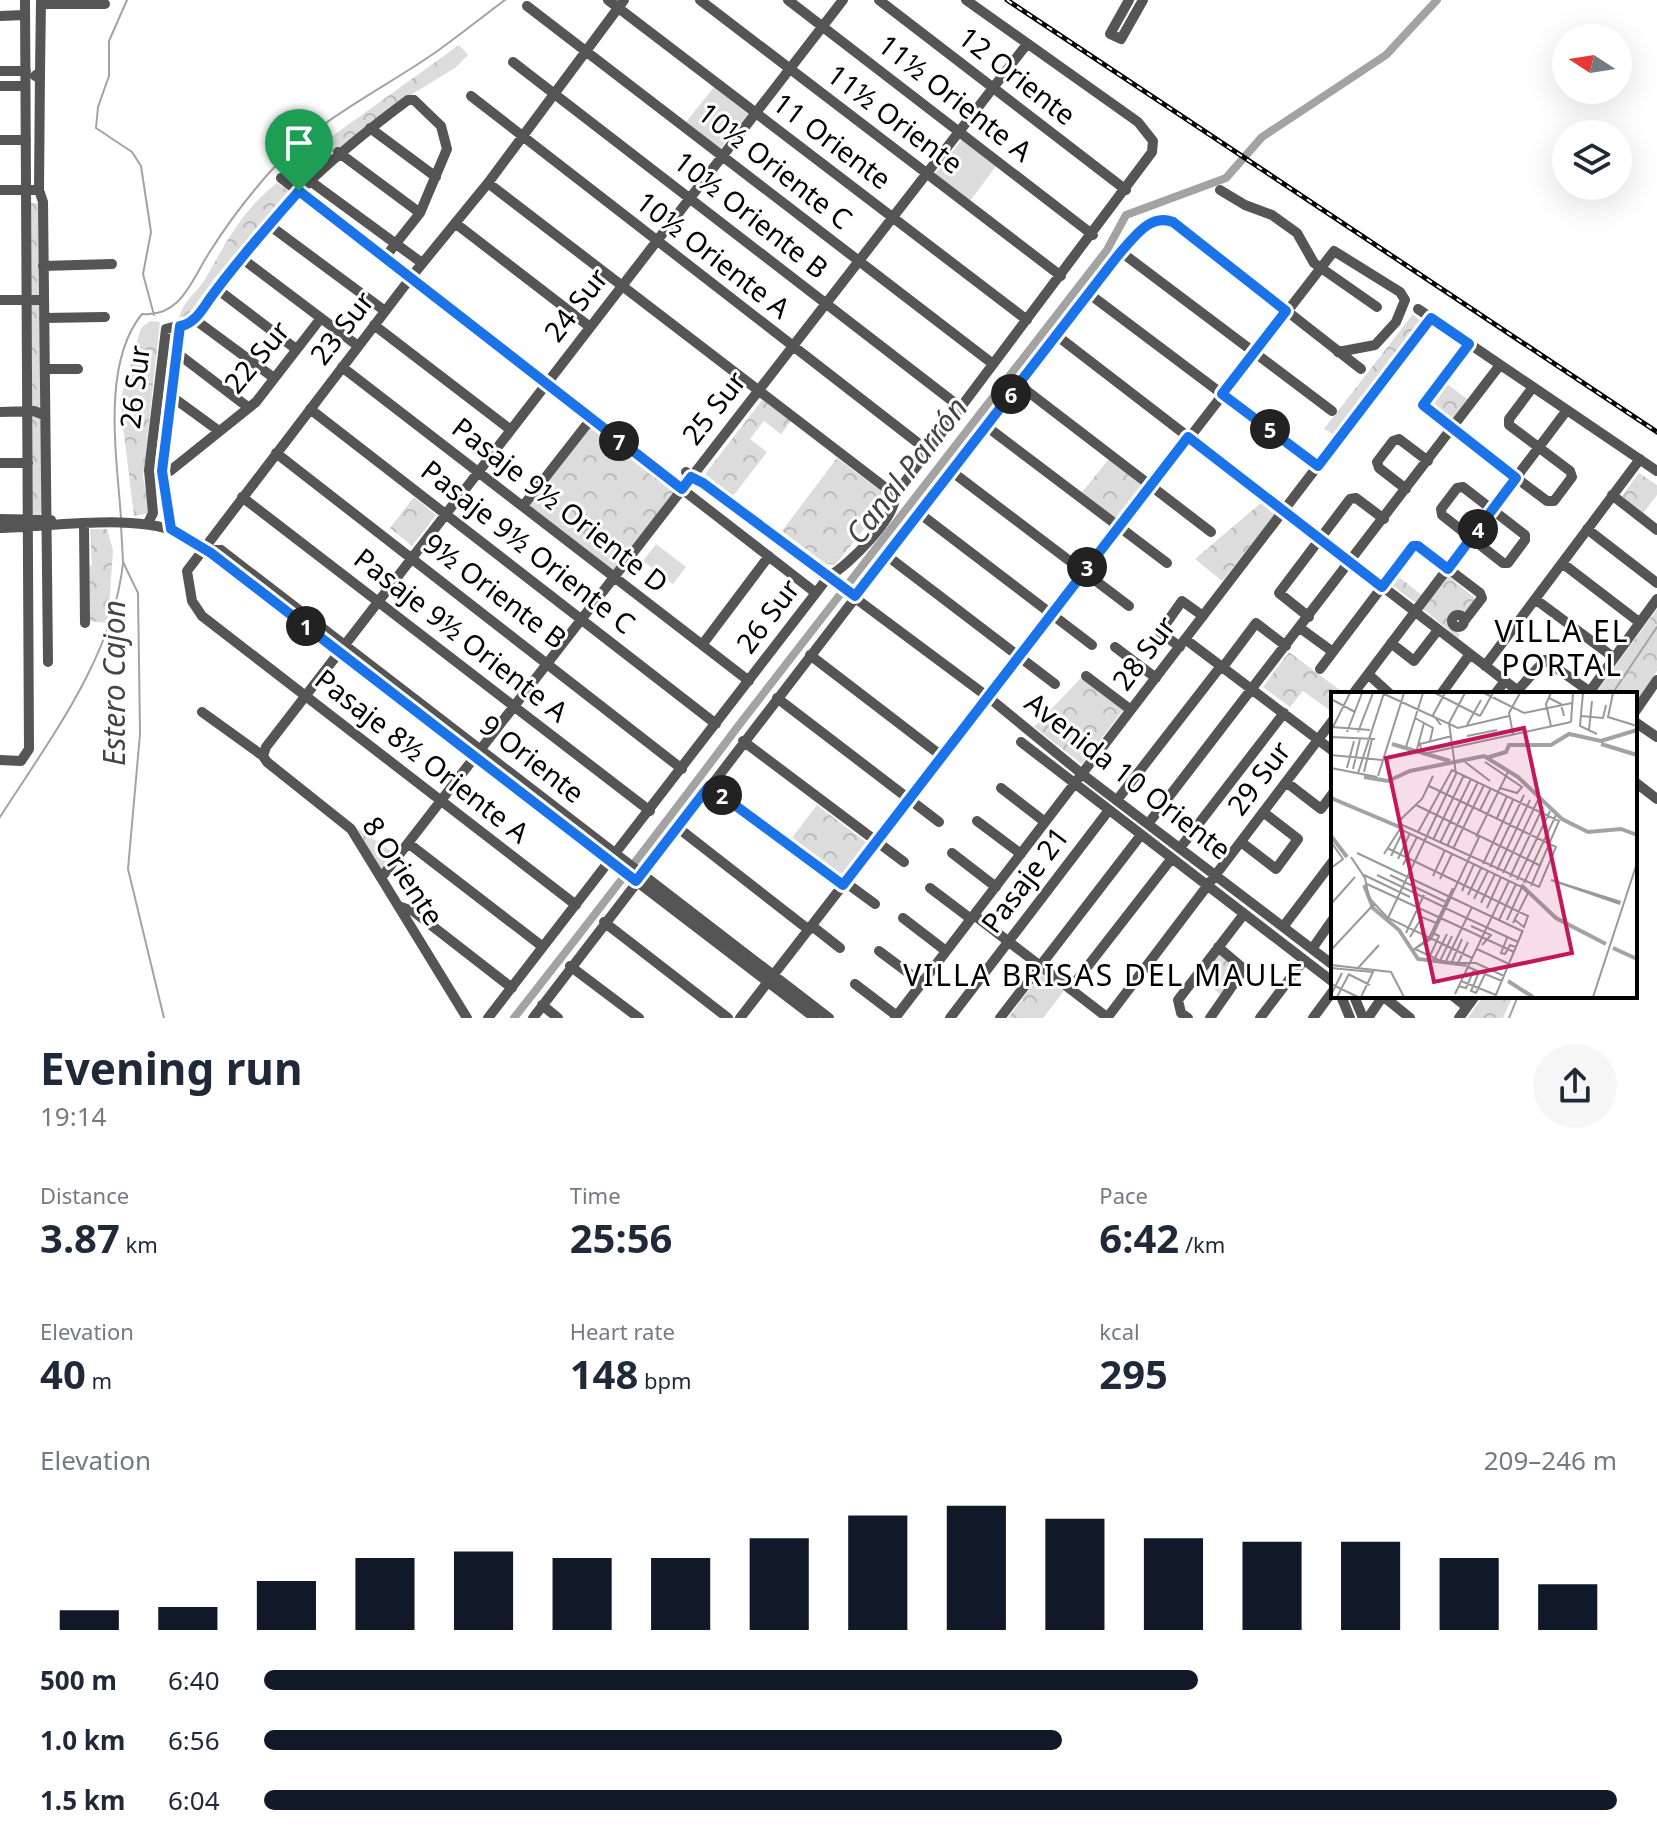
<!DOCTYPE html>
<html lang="en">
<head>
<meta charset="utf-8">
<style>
  body { margin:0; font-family:"Noto Sans",sans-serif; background:#f6f6f7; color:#1f2937; height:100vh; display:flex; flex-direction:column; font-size:30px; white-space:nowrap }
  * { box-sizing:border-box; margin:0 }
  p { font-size:26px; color:#747a83 }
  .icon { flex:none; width:44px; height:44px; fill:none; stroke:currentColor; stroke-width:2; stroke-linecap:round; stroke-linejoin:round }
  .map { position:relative; height:1018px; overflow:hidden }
  .details { display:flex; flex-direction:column; background:#fff; flex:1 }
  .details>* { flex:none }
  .needle { width:52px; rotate:282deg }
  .fabs { position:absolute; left:1552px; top:24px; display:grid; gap:16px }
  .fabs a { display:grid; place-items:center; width:80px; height:80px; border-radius:50%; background:#fff; box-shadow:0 8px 32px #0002; font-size:40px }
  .pin { position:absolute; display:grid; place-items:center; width:68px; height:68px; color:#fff; margin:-82px -34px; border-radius:50% 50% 50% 0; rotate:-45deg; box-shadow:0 0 8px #0007 }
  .pin .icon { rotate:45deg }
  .km { position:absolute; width:40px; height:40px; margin:-20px; border-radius:50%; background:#222; color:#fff; font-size:22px; line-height:40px; text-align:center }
  .round { display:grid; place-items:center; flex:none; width:84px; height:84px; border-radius:42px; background:#f6f6f7 }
  .summary { display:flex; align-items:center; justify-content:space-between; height:136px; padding:0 40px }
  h1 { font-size:44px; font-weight:700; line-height:60px }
  .stats { display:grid; grid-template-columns:repeat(3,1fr); gap:12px; height:136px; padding:8px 40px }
  .stats div { display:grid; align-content:center }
  .stats b { font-size:40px; font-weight:700 }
  .stats small { font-size:22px; font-weight:400 }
  .stats p { font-size:22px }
  .chart { height:224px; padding:16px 40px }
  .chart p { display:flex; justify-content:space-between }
  .chart svg { width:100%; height:144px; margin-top:8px; stroke:#111827; stroke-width:6 }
  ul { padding:0 40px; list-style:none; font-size:26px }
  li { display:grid; grid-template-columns:128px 96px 1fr; align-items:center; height:60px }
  li i { height:20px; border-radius:10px; background:#111827 }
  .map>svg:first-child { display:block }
  .green { fill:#dcdcdc }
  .park { fill:url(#park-crowns) }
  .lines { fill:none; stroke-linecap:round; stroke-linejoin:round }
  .stream { stroke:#a3a3a3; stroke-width:2 }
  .canal { stroke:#a3a3a3; stroke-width:8 }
  .minor { stroke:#555; stroke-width:10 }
  .rail-casing { stroke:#000; stroke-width:5 }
  .rail { stroke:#fff; stroke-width:2; stroke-dasharray:6; stroke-linecap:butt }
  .route-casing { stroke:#fff; stroke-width:16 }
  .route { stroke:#1a73e8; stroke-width:10 }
  .labels { text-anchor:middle; stroke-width:6; stroke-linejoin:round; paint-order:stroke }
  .street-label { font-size:28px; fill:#000; stroke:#fff }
  .water-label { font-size:30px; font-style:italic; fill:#444; stroke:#fff }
  .neighbourhood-label { font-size:30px; letter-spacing:2px; fill:#000; stroke:#fff }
  .inset-river { fill:none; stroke:#a3a3a3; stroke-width:4 }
  .inset-road { fill:none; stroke:#999; stroke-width:2 }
  .view { fill:#c2185b; fill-opacity:0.15; stroke:#c2185b; stroke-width:4 }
  .inset-edge { fill:none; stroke:#000; stroke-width:4 }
</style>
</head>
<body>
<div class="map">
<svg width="1657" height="1018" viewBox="0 0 1657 1018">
  <defs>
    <pattern id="park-crowns" width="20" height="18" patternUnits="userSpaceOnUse" patternTransform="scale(2)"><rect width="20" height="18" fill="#dcdcdc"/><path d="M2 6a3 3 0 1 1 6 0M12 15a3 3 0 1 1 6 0" fill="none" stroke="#bbb"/></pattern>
  </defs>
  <rect width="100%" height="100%" fill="#fff"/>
  <!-- green -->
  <path class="green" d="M714,87L748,114L720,149L686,122Z
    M962,139L997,165L970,201L935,174Z
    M656,544L686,567L673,584L643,561Z"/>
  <!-- park -->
  <path class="park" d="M459,45L468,55L455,68L412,94L319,162L309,173L295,163Z
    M277,183L292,193L217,275L186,318L179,321C182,300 195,296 205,279C226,243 243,209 277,183Z
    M30,203H39L42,510L39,517L30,513Z
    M1413,314L1422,323L1336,436L1324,429Z
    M150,321L160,322L143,477L150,513L134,516L120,401L141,328Z
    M1445,382L1468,400L1451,423L1427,404Z
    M763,399L791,421L781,434L764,421L750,439L767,452L733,496L705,474Z
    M590,424L675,490L613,573L529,507Z
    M837,458L886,495L885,503L835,565L826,564L782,531Z
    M1109,459L1143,487L1117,520L1082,492Z
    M1639,473L1657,485V495L1643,513L1622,496Z
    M414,497L436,515L412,546L390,528Z
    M1262,502L1277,512L1222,581L1195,559Z
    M90,529H107L113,550L108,623L88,621L87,566L92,565Z
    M1395,574L1423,596L1417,604L1389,583Z
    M1448,576L1476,599L1465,615L1455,613L1450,617V625L1460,634L1458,638L1423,609Z
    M1657,609V671L1635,704V694H1595Z
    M1289,652L1345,694H1333L1332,712L1303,691L1290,707L1263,687Z
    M1081,678L1123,710L1082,764L1034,727Z
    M817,805L867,843L841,877L791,839Z
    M357,828L395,854L382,872Z
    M1220,952L1239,967L1222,996L1201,978Z
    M1041,974L1064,991L1043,1018H1008Z
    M1483,996H1513L1503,1018H1468Z"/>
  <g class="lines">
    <!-- stream -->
    <path class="stream" d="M127,0L109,41V76L98,107L96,128L132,152L141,166L151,232L143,274L154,315
      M121,518C117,458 101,364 142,314C181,318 192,279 209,253C226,226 247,198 268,174C314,121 380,91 436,52C460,35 482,17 505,0
      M121,525L123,562L138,593L140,734L128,869L164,1018
      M1612,694L1657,627
      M0,817C50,739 113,657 123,563
      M1509,1018L1518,996"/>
    <!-- canal -->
    <path class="canal" d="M514,1018C590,921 665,824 739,725L1107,250L1126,215L1226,178L1262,137L1386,55L1437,0"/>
    <!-- minor -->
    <path class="minor" d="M608,0L1027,320
      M700,0L1061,276
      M788,0L1093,235
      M879,0L1126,190
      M1129,0L1110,34L1121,39L1143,0
      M41,4H105
      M527,6L993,364
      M0,16L25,15
      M513,62L960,407
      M0,71H26
      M35,76L40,72L41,0
      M0,86H25
      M471,96L927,450
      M370,128L436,177
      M0,140H26
      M338,152L420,213
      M291,167L422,263
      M281,178L816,593
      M488,183L895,495
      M0,190H39L43,202L48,662
      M39,190L40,72
      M1220,190L1245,205L1272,215L1297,233L1314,263L1377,307
      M455,223L590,327
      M269,225L385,311
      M1121,252L1332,411
      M240,257L358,346
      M43,266L112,264
      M217,289L296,349
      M1088,293L1318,466
      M0,300H44
      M1418,309L1657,471
      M44,318L105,317
      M194,319L274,378
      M374,325L511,430
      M1056,335L1522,694
      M177,353L249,408
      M342,367L749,681
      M45,369H78
      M1018,384L1211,532
      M171,396L219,431
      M310,409L716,724
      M0,412L34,411L44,415
      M986,426L1167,563
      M1452,428L1423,405L1469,344
      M1451,429L1547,501H1554L1572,477L1570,471L1509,425V419L1533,387
      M276,453L682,769
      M0,463H28
      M149,470L170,471L256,402L321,318
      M951,471L1129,606
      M686,472L988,697L1082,774L1333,965
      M1463,487L1525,535V540L1508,563H1503L1442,515L1441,509L1457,488Z
      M1406,489L1379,468L1377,462L1393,441L1399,439L1428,461
      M1612,495L1657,530
      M242,497L650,811
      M523,506L591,419
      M919,513L1092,645
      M0,519L51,520
      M148,523L153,513L149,470L166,329C202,322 210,298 231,270C280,202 342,149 408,100H414L441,126L447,149L420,213L386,256
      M84,526L85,623
      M0,528C51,527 141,512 184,535L815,1018
      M171,529L162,471L180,326
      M1587,529L1657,583
      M203,548L221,550L829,1018
      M886,555L1055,684
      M1562,563L1639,622
      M1535,599L1613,657
      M1452 621a6 6 0 1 1 12 0a6 6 0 1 1-12 0Z
      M1309,617L1279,593L1350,499L1356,498L1384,519
      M1300,628L1333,652
      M1185,639L1333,751
      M1391,643L1414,661L1438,630
      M702,645L769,556
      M1115,647L1156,678
      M1180,647L1160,632L1182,601L1203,616
      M810,655L943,757
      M1485,666L1640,459
      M1223,667L1256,623L1286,646
      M1320,669L1413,546H1418L1480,593L1482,598L1465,620
      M1368,674L1390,694
      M1086,676L1131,710
      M1517,691L1545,660L1589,691
      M1353,694L1567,410
      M1441,694L1470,654
      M1495,694L1505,681
      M1588,694L1657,599
      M777,698L939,822
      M202,712L263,756L267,762L351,829L467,1018
      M1635,712L1657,680
      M1635,722L1657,737
      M743,741L904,862
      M1021,742L1333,982
      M263,756L266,747L843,0
      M0,760L21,761L29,749L25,0
      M1286,782L1321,809L1333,793
      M1635,782L1657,799
      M709,786L843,885
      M1001,788L1045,822
      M1117,800L1221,666
      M977,821L1021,854
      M1148,824L1500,365
      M677,827L809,930
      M1241,842L1276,869L1298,839L1263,812
      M408,843L543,947
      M1180,848L1284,713
      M952,853L996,887
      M381,878L1027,44
      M845,882L875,904
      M930,888L971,919
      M576,905L202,616L192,601L187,571L412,276L488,183L624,0
      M398,906L413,911L512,988
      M974,915L1108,1018
      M903,918L946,951
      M604,922L728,1018
      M812,926L840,948
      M1283,927L1333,861
      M1312,949L1333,919
      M879,951L922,983
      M570,966L639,1018
      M855,984L897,1016
      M1070,989L1172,858
      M1341,996L1350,1018
      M1354,996L1363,1018
      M1453,996L1467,1007
      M542,1005L558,1018
      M488,1018L829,576C848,566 897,517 895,495L1152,152L1153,141L1138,122L966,0
      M533,1018L1119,254L1151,222L1164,219L1173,222L1361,369
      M740,1018L1334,251L1400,292L1405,300L1396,322L1375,345L1338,352
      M895,1018L1431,318
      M950,1018L1109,810
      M1000,1018L1141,835
      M1107,1018L1333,720
      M1188,1018L1181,1013L1178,1000L1244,914
      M1210,1018L1244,969L1218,947
      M1260,1018L1304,960
      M1313,1018L1333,991
      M1368,1018L1383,996L1410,1018
      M1459,1018L1475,996"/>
    <defs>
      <path id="rail" d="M1007,0L1657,432"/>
    </defs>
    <!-- rail casing -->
    <use href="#rail" class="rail-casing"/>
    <!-- rail -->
    <use href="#rail" class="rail"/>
  </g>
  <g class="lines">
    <defs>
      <path id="route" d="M299,191L682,489L691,477L703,483L855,596L1119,254C1134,238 1149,213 1173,222L1286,311L1222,394L1318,466L1431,318L1469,344L1423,405L1516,478L1448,569L1418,546H1413L1382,587L1188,437L843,885L709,786L636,881L211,553L171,529L162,471L180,326C195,324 203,308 211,297C238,260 268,226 299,191Z"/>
    </defs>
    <!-- route casing -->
    <use href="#route" class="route-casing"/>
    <!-- route -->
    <use href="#route" class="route"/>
  </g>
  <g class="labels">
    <!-- street labels -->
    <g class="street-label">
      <text transform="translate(1017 76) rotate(38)" y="10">12 Oriente</text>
      <text transform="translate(955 98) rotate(38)" y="10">11½ Oriente A</text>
      <text transform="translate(895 119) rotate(37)" y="10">11½ Oriente</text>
      <text transform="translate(832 141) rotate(37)" y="10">11 Oriente</text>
      <text transform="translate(775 166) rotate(38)" y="10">10½ Oriente C</text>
      <text transform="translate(751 215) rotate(38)" y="10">10½ Oriente B</text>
      <text transform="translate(713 255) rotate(38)" y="10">10½ Oriente A</text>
      <text transform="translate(576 305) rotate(-52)" y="10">24 Sur</text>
      <text transform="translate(342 328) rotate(-52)" y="10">23 Sur</text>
      <text transform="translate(257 357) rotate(-50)" y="10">22 Sur</text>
      <text transform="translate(135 387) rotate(-83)" y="10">26 Sur</text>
      <text transform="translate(714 408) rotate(-52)" y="10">25 Sur</text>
      <text transform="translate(560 505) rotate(38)" y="10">Pasaje 9½ Oriente D</text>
      <text transform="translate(528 547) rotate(38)" y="10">Pasaje 9½ Oriente C</text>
      <text transform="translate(495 591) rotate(37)" y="10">9½ Oriente B</text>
      <text transform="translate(768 616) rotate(-53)" y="10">26 Sur</text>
      <text transform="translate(461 635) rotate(38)" y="10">Pasaje 9½ Oriente A</text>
      <text transform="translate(1144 653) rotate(-53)" y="10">28 Sur</text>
      <text transform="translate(422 756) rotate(38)" y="10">Pasaje 8½ Oriente A</text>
      <text transform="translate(532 759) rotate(38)" y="10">9 Oriente</text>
      <text transform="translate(1128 776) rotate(38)" y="10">Avenida 10 Oriente</text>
      <text transform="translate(1259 778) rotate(-53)" y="10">29 Sur</text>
      <text transform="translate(403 871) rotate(57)" y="10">8 Oriente</text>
      <text transform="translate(1025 880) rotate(-53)" y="10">Pasaje 21</text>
    </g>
    <!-- water labels -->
    <g class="water-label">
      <text transform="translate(907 471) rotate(-52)" y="10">Canal Parrón</text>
      <text transform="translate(115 683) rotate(-90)" y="10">Estero Cajon</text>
    </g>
    <!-- neighbourhood labels -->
    <g class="neighbourhood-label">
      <text x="1562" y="642">VILLA EL<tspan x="1562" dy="34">PORTAL</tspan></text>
      <text x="1104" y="986">VILLA BRISAS DEL MAULE</text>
    </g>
  </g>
  <!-- overview -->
  <g transform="translate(1331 692)">
    <rect width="306" height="306" fill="#fff"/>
    <path class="inset-river" d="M61,52L119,69M270,52L306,63M155,66L175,60L178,53H220L238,42L270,49L306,38M33,85L57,89L79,79L153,64L187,85L231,127L257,140L290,137L306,143M0,106L71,136M0,144L16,165M33,193L42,216L68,238L87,267L136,273M190,193L225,226L275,252M282,256L306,267M177,289L202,305"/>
    <path class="inset-road" d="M51,1L127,36L178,24M104,1L149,24M153,1L193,21L241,11M252,1L249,34L266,42M282,1L277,25L306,34M218,6L230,12L233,24M0,7L24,20M149,24L162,1M250,24L272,26L275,13M84,26L102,36L99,49M240,30L242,1M110,33L102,23L114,1M136,33L150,8M220,34L215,12L220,1M1,35L39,38M258,38L261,9M0,39L19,1M16,40L31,1M27,40L42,1M182,42L178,21L189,1M136,44L166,38M0,45L44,47M88,50L92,62L240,30M89,52L121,44M75,55L92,1M86,57L93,31M0,63L51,68M134,70L159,89M154,70L191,95L186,101L169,96M0,76L46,85M16,76L23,49M22,77L29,47M33,80L41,47M27,81L53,1M47,84L73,1M85,113L210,174M149,118L160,96M166,126L176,104M67,130L91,107L102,84M67,131L208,195L225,155L98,94M87,140L121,78L228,129L200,194M145,145L177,80M102,148L133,83M0,150L12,167L0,176M109,151L140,87M116,154L147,90M56,156L197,224L193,235L184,228M122,157L153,93M26,161L191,239M53,162L69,137L191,195L197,201L182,231M60,164L72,139M20,165L34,186L38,206L57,226L141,266M67,167L79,141M152,172L182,108M72,173L86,145M159,175L193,103M166,178L199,108M172,181L207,108M33,183L79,205M46,183L113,215M59,183L115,210M102,184L114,158M179,185L212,115M109,187L121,162M186,188L219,119M193,191L225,123M36,192L183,260M122,196L98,246L82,258L100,247L149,143M131,199L143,172M137,203L150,176M143,207L157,179M150,211L164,182M0,212L24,185M289,212L220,188L290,210M114,216L187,250M156,216L170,185M57,226L125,82L118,31L134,1M168,228L185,192M176,228L191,195M140,234L160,243L151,253M75,241L93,203M79,245L91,225L105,231M176,246L170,261L174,262L179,253L185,255M84,257L114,271H145L173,284M146,257L178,272M0,258L43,212M99,264L108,244L102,241M104,266L116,242M109,269L121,244M114,271L141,215M120,272L131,247M0,273L60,280L73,305M126,273L137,250M137,275L171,289M0,276L42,280L30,305M27,276L48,253M148,280L140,299L145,301L154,282M17,282L39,293M130,289L165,303M0,292L27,305M127,294L135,296L143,278M124,302L178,189M0,303L11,281M6,305L18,282M164,305L192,238M262,305L306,171"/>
    <path class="view" d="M193,36L241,261L103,290L55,66Z"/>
    <rect width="306" height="306" class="inset-edge"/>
  </g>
</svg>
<div class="fabs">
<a><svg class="needle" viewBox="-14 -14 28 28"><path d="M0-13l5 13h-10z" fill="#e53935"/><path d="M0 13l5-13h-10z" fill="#747a83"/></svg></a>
<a><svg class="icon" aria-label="layers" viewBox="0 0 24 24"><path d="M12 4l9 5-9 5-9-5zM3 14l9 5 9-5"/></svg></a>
</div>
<div class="pin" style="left:299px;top:191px;background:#1e9e55"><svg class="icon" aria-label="arrive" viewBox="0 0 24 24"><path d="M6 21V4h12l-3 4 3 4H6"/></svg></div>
<b class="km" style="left:306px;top:626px">1</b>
<b class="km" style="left:722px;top:795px">2</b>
<b class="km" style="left:1087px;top:567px">3</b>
<b class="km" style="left:1478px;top:529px">4</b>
<b class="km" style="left:1270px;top:429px">5</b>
<b class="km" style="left:1011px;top:394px">6</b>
<b class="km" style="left:619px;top:441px">7</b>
</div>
<section class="details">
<div class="summary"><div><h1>Evening run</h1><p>19:14</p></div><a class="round"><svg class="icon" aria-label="share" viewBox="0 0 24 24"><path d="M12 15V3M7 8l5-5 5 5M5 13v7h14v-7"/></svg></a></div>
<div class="stats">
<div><p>Distance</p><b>3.87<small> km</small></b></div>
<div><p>Time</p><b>25:56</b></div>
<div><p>Pace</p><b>6:42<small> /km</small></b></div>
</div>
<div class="stats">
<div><p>Elevation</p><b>40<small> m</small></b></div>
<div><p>Heart rate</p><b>148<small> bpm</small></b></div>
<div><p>kcal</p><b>295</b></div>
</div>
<div class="chart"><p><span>Elevation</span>209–246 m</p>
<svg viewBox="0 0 160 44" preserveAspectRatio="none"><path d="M5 44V38M15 44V37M25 44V29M35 44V22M45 44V20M55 44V22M65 44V22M75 44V16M85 44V9M95 44V6M105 44V10M115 44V16M125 44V17M135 44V17M145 44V22M155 44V30"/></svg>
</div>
<ul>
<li><b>500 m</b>6:40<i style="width:69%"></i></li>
<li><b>1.0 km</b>6:56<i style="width:59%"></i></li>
<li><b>1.5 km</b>6:04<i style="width:100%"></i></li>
</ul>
</section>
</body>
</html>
